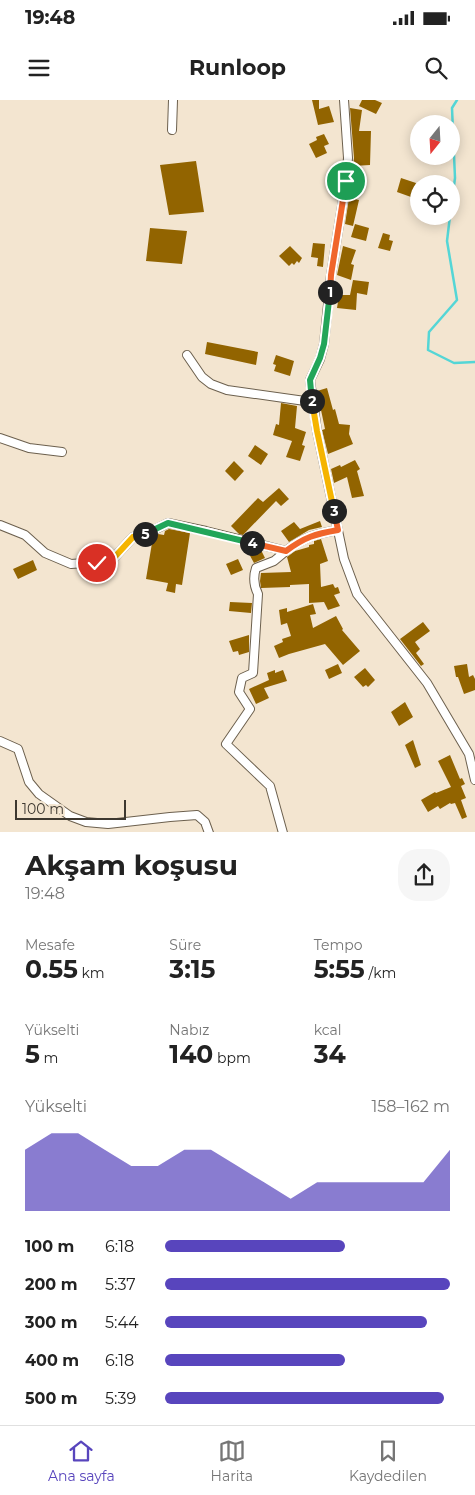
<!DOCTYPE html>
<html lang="tr">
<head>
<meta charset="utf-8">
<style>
  body { margin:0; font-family:Montserrat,sans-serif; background:#f6f6f6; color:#222; height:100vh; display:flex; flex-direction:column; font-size:19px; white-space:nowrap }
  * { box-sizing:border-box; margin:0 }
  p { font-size:16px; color:#767676 }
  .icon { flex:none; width:28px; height:28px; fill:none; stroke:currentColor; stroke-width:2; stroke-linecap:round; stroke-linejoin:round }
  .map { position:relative; height:732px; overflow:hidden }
  .details { display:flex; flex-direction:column; background:#fff; flex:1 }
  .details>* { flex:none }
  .needle { width:32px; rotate:198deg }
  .tools { position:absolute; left:410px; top:15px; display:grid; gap:10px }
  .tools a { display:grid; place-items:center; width:50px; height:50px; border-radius:50%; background:#fff; box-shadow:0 2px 12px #0003; font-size:25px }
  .scale { position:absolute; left:15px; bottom:12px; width:111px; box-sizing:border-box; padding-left:5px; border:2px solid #3d3830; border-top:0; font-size:14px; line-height:18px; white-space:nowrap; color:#3d3830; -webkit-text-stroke:4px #f3e5d0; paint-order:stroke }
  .pin { position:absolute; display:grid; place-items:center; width:42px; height:42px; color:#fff; margin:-21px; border:2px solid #fff; border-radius:50%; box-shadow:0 1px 5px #0007 }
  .km { position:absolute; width:25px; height:25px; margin:-12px; border-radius:50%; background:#222; color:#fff; font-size:14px; line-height:25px; text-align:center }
  .round { display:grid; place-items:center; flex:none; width:52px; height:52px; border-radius:20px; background:#f6f6f6 }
  .summary { display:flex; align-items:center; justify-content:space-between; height:85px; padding:0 25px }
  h1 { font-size:28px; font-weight:700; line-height:38px }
  .figures { display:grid; grid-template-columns:repeat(3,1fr); gap:8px; height:85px; padding:5px 25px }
  .figures div { display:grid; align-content:center }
  .figures b { font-size:25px; font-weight:700 }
  .figures small { font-size:14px; font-weight:400 }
  .figures p { font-size:14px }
  .chart { height:140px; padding:10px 25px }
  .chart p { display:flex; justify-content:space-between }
  .chart svg { width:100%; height:90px; margin-top:5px; fill:#5845bd; opacity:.7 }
  ul { padding:0 25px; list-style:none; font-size:16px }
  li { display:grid; grid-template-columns:80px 60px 1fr; align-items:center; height:38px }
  li i { height:12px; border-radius:6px; background:#5845bd }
  .status { display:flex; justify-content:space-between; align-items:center; height:35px; padding:0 25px; background:#fff; direction:ltr }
  .status svg { height:14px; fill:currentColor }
  header { display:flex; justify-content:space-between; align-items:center; height:65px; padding:0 25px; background:#fff; font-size:22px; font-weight:700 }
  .tabs { display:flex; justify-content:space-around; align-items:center; height:70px; border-top:1px solid #e0e0e0; background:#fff; font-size:14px; color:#767676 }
  .tabs a { display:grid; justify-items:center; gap:2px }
  .tabs .current { color:#5845bd }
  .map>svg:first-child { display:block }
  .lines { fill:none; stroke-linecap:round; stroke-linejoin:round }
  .stream { stroke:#54d6d6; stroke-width:2.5 }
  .building { fill:#926400 }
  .minor-casing { stroke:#6c604e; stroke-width:10 }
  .minor { stroke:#fff; stroke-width:8 }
  .split-1-casing { stroke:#fff; stroke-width:10 }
  .split-2-casing { stroke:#fff; stroke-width:10 }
  .split-3-casing { stroke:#fff; stroke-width:10 }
  .split-4-casing { stroke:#fff; stroke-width:10 }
  .split-5-casing { stroke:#fff; stroke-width:10 }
  .split-6-casing { stroke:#fff; stroke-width:10 }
  .split-1 { stroke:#f0652b; stroke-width:6 }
  .split-2 { stroke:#22a559; stroke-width:6 }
  .split-3 { stroke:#f5b400; stroke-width:6 }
  .split-4 { stroke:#f0652b; stroke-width:6 }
  .split-5 { stroke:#22a559; stroke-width:6 }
  .split-6 { stroke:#f5b400; stroke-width:6 }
</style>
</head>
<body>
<div class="status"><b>19:48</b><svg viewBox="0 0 49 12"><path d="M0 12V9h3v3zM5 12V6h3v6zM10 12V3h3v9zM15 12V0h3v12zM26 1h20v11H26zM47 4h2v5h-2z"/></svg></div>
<header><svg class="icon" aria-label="menu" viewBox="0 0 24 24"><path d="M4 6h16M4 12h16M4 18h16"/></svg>Runloop<svg class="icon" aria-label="search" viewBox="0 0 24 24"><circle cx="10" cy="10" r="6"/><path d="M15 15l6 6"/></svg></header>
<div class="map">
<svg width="475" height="733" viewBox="0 0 475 733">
  <rect width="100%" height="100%" fill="#f3e5d0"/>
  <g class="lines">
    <!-- stream -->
    <path class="stream" d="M451,108L455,78L452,8L457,0
      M450,116L447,141L457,200L429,232L428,250L454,263L475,262"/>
  </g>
  <!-- building -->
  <path class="building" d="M312,0H319V9L329,6L334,22L318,25Z
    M362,0H375L382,3L376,14L359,6Z
    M350,8L362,10L359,31H371L370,65L353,66L354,58Z
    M324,34L329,44L324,46L327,53L316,58L309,44L317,40L316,37Z
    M196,61L204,112L169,115L160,65Z
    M401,78L416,83L411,97L397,92Z
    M349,98L359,100L353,126L345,124Z
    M355,124L369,128L366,141L351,137Z
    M150,128L187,131L182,164L146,161Z
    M383,133L390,135L389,140L393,141L390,151L378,148Z
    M313,143L325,144L323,167L317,166L318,158L311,157Z
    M290,146L302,158L299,163L297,161L294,165L292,163L289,166L279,156Z
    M343,146L356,150L351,164L354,165L351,180L337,175Z
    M353,180L369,182L367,195L357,193L356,210L337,208L339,195H350Z
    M207,242L258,252L256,265L205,254Z
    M276,255L294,261L290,276L274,271L276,265L273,264Z
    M327,288L333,310L335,309L339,324L350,325L349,334L353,344L328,354L322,330L325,329L317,291Z
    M281,303L297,306L295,328L306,332L302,345L305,346L300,361L286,357L292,341L273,335L276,324L279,325Z
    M255,345L268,354L261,365L248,356Z
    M355,360L360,369L357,371L364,396L352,398L347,377L334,383L331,369L340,365L341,367Z
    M234,361L244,371L235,381L225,371Z
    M279,388L289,399L281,406L276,401L243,435L239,434L231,426L258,398L263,402Z
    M320,421L322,427L309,430L289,442L281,431L294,422L300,429Z
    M169,429L190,433L182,485L176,484L175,493L166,491L168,483L146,479L153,437L158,434L164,435L165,431Z
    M321,439L328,461L320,464L321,487L333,484L335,488L338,487L340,493L334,495L340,506L328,510L324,502L309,503V484L290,485V487L261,488L260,481L261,473L291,472L287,457L295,451L309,447V445L314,444V441Z
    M254,449L261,450L265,458L254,463L248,452Z
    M238,459L243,470L231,475L226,464Z
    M33,460L37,470L18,479L13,469Z
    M230,502L252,503L251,513L229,511Z
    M313,504L316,514L310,515L313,528L336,516L343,529L342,530L360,551L343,565L325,544L289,554L279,558L274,546L283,542L282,539L291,536L287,523L281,525L279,510L287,508V512Z
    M423,522L430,531L415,542L420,549L416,553L424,564L421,566L400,539Z
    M249,535V552L239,555L238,551L233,552L229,541Z
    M338,564L342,573L329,579L325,570Z
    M467,564L469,577L473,575L475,579V590L464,594L458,577H456L454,566Z
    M365,568L375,580L368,587L366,585L363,587L354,577Z
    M275,570V573L283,570L287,581L264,588L269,598L256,604L249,589L269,580L267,573Z
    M405,602L413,617L399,626L391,612Z
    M413,640L421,665L415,668L405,645Z
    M450,655L460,679L462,678L465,684L461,686L466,698L461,700L467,717L462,719L455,703L451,704L450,703L440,709L438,706L428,712L421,700L435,692L436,693L451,687L438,661Z"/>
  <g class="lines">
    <defs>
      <path id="minor" d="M344,0L348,58L346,81L331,175L324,244L320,259L310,280L317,331L344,459L357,494L427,583L469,654L475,680
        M172,30L173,0
        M187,255L202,277L211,284L227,290L312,302
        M0,338L29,348L62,352
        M0,425L25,435L45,453L71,464L111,461L133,437L150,432L168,423L206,431L286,451C304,437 315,434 338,430
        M0,641L18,649L29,682L39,694L70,716L86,722L108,724L170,717L197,715L205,722L209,733
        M283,733L270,686L226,644L250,609L239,592L242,578L253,573L258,494C254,486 253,477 256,468L274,461L286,451"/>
    </defs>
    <!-- minor casing -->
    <use href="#minor" class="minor-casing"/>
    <!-- minor -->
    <use href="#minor" class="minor"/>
  </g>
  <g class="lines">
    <defs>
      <path id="split-1" d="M330,192L331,175L346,81"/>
      <path id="split-2" d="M312,301L310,280L320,258L324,244L330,192"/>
      <path id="split-3" d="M312,301L317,331L334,411"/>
      <path id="split-4" d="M252,443L286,451C305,437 315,434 338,430L334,411"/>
      <path id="split-5" d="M145,434L168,423L252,443"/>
      <path id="split-6" d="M97,463L111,461L133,437L145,434"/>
    </defs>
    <!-- split-1 casing -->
    <use href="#split-1" class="split-1-casing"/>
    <!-- split-2 casing -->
    <use href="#split-2" class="split-2-casing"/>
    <!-- split-3 casing -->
    <use href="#split-3" class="split-3-casing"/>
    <!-- split-4 casing -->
    <use href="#split-4" class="split-4-casing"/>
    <!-- split-5 casing -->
    <use href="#split-5" class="split-5-casing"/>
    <!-- split-6 casing -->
    <use href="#split-6" class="split-6-casing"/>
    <!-- split-1 -->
    <use href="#split-1" class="split-1"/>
    <!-- split-2 -->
    <use href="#split-2" class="split-2"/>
    <!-- split-3 -->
    <use href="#split-3" class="split-3"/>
    <!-- split-4 -->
    <use href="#split-4" class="split-4"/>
    <!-- split-5 -->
    <use href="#split-5" class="split-5"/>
    <!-- split-6 -->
    <use href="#split-6" class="split-6"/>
  </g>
</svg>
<div class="tools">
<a><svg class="needle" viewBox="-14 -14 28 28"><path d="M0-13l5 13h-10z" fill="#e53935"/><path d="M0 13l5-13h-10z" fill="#767676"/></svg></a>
<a><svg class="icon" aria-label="locate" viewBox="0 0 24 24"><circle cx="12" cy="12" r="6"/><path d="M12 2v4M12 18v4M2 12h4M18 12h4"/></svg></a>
</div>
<div class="scale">100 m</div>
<div class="pin" style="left:346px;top:81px;background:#1e9e55"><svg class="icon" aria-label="arrive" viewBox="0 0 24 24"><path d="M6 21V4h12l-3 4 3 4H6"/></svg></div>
<div class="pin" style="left:97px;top:463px;background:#d93025"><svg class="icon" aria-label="check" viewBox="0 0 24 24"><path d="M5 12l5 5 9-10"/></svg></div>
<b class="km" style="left:330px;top:192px">1</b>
<b class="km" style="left:312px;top:301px">2</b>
<b class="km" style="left:334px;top:411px">3</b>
<b class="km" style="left:252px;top:443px">4</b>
<b class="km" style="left:145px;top:434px">5</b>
</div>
<section class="details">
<div class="summary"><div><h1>Akşam koşusu</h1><p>19:48</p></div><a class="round"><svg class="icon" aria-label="share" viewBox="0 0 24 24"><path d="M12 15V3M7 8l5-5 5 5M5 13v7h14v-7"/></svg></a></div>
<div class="figures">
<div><p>Mesafe</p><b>0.55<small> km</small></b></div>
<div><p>Süre</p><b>3:15</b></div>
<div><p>Tempo</p><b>5:55<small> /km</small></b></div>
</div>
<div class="figures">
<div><p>Yükselti</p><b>5<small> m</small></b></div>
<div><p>Nabız</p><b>140<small> bpm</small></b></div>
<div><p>kcal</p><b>34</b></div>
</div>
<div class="chart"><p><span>Yükselti</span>158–162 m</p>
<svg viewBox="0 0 160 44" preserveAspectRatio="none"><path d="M0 44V14L10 6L20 6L30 14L40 22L50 22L60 14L70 14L80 22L90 30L100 38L110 30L120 30L130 30L140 30L150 30L160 14V44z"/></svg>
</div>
<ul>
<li><b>100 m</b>6:18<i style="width:63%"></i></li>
<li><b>200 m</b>5:37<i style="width:100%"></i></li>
<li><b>300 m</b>5:44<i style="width:92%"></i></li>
<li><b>400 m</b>6:18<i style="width:63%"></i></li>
<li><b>500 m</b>5:39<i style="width:98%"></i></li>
</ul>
</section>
<nav class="tabs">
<a class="current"><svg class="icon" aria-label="home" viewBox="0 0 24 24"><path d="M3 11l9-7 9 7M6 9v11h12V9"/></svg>Ana sayfa</a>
<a><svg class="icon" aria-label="map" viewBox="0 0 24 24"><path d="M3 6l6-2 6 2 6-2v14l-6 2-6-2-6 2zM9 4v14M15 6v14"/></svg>Harita</a>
<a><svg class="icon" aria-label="saved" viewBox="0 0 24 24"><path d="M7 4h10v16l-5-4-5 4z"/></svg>Kaydedilen</a>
</nav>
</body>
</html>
